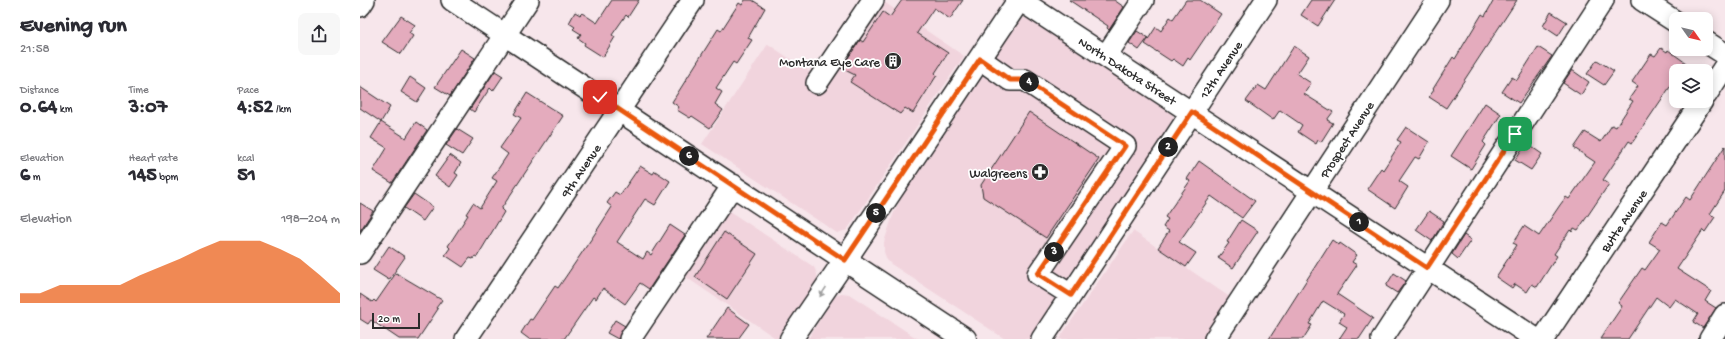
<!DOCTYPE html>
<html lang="en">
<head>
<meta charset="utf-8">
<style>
  body { margin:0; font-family:"Gochi Hand",sans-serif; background:#f7f7f7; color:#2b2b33; height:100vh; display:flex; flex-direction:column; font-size:15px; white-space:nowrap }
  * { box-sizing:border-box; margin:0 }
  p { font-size:13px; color:#7c7c81 }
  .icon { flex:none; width:22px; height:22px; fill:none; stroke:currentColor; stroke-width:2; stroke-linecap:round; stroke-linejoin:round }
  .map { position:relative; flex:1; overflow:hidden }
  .panel { display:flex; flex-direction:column; background:#fff; width:360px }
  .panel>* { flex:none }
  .needle { width:26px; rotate:124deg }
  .tools { position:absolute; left:1309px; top:12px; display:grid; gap:8px }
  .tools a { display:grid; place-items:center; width:44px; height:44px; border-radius:8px; background:#fff; box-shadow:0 2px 10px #0003; font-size:20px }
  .scale { position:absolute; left:12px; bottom:10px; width:48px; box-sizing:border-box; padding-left:4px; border:2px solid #2b2b2b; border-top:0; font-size:11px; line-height:14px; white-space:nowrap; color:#2b2b2b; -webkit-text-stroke:3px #fff; paint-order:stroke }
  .pin { position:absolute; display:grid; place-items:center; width:34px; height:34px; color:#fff; margin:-17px; border-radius:8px; box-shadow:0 2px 6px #0006 }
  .km { position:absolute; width:20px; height:20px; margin:-10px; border-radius:50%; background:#222; color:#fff; font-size:11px; line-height:20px; text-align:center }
  .round { display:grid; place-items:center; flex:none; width:42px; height:42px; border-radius:8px; background:#f7f7f7 }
  .head { display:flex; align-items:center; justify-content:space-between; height:68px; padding:0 20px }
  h1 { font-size:22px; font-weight:700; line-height:30px }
  .figures { display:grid; grid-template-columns:repeat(3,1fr); gap:6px; height:68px; padding:4px 20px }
  .figures div { display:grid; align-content:center }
  .figures b { font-size:20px; font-weight:700 }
  .figures small { font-size:11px; font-weight:400 }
  .figures p { font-size:11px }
  .chart { height:112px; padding:8px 20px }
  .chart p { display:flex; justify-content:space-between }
  .chart svg { width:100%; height:72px; margin-top:4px; fill:#ea580c; opacity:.7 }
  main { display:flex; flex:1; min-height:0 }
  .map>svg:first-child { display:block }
  .built { fill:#f1d4dd }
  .building { fill:#e4abbd; stroke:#2b2b2b }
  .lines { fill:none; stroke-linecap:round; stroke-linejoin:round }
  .minor-casing { stroke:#2b2b2b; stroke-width:24 }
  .major-casing { stroke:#2b2b2b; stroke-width:25 }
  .highway-casing { stroke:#2b2b2b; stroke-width:25 }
  .minor { stroke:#fff; stroke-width:21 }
  .major { stroke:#fff; stroke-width:22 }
  .highway { stroke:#fff; stroke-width:22 }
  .oneway { fill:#a0a0a0 }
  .route-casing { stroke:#fff; stroke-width:8 }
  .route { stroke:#ea580c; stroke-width:5 }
  .labels { text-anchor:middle; stroke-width:3.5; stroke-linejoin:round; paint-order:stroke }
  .poi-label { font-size:13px; fill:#2b2b2b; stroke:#fff; text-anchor:end }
  .street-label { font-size:13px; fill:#2b2b2b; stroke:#fff }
</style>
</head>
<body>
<main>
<section class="panel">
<div class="head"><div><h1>Evening run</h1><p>21:58</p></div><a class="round"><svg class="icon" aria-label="share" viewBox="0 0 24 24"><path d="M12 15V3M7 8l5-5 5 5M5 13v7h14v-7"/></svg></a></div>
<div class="figures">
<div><p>Distance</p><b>0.64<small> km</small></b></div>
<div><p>Time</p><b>3:07</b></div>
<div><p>Pace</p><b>4:52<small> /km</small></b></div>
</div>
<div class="figures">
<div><p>Elevation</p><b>6<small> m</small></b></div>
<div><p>Heart rate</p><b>145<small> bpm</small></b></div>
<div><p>kcal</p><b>51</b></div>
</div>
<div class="chart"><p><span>Elevation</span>198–204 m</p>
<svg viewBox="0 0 160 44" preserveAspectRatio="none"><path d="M0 44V38L10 38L20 33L30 33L40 33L50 33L60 27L70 22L80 17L90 11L100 6L110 6L120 6L130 11L140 17L150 27L160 38V44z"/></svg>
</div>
</section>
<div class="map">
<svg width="1365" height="339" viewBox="0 0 1365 339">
  <rect width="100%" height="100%" fill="#f7e6eb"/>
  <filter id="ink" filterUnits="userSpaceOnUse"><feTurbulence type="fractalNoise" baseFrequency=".025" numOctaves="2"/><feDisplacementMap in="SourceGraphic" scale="8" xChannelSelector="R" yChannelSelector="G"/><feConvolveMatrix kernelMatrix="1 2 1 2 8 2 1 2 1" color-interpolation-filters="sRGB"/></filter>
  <g filter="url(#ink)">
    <!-- built -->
    <path class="built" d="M521,0L604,56L487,230L477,233L342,144L408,44L463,81Z
      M664,18L670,19L809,112L813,115L814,121L813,127L670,339H645L531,264L527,260L524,252V242L533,215L547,186L655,24L659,19Z
      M363,207L454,267L457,274V280L417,339L308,265Z
      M773,231L871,298L843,339H699Z
      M482,293L489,294L558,339H448L474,297Z"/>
    <!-- building -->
    <path class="building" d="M252,0H279L268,17L266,15L252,35L255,37L243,57L224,45L225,43L218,38L221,34L213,29L215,27L209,23L215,12L220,15L222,13L237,23Z
      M385,0H392L405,8L388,38L392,40L376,64L373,62L356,88L362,92L355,104L363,110L350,128L332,116L330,118L317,110L319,107L312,102L358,29L361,31L379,3L382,5Z
      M542,0H603L590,19L574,8L557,33L588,53L575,73L577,75L553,113L545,108L540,114L490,82L495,75L481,68L500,40L503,42L523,12L530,17Z
      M709,0H754L764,7L749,30L747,28L748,26Z
      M826,0H840L861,14L830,60L828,58L823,66L813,59L811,61L785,44L796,27L801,31L810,17L813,19Z
      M951,0H975L958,26L941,15Z
      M1134,0H1157L1086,108L1069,97L1074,90L1073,89L1093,57L1095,59L1122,14L1125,16Z
      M1191,12L1207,22L1198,36L1183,26Z
      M41,16L55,25L49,33L53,36L41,54L22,42Z
      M777,31L788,38L779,50L769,43Z
      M934,46L949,56L937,74L951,83L944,94L973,112L967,120L973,123L961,142L958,140L956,144L938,132L942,125L920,110L913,120L886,101L898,85L906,90Z
      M1178,47L1192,56L1159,103L1142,92L1152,77L1157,80Z
      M1301,48L1307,52L1308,50L1326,63L1321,71H1316V79L1314,81L1272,143L1269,141L1243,180L1249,184L1218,230L1214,228L1212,232L1210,230L1194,254L1197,256L1177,287L1172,284L1167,292L1155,284L1152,288L1136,277L1157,245L1153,243L1164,226L1179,236L1200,205L1206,197L1209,199L1235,162L1214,148L1225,132L1241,142L1252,125L1256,127L1273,101L1269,99L1278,86L1272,82L1291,54L1295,56Z
      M101,49L115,58L90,96L75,87Z
      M1237,60L1254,71L1244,85L1227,74Z
      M1212,70L1229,82L1221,95L1203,83Z
      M135,71L143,76L133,91L130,88L114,112L110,109Z
      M50,77L66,88L57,102L41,92Z
      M0,87L30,107L21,122L0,108Z
      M167,93L203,116L141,209L144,212L117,257L115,256L113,259L110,258L103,267L85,255L90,248L88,246L108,215L106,214L113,203L120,208L137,181L132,178L148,154L140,148L161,118L154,114Z
      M1125,103L1141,114L1123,142L1126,145L1111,169L1091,156Z
      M669,112L739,159L686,238L623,197L621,185Z
      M21,122L46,138L56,122L67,130L32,183L13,171L27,148L11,138Z
      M1046,127L1069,142L1059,159L1055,157L1039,181L1048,187L1035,208L1007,189L1021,168L1023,170L1041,142L1037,140Z
      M97,129L113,139L102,155L86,145Z
      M1166,143L1182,154L1171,170L1155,160Z
      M1365,146V191L1350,214L1355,217L1345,232L1343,230L1317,269L1351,291L1345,301L1356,308L1343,328L1333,322L1338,314L1315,299L1309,307L1296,297L1268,339H1240L1261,308L1262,306L1258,303L1282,268L1285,270L1300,249L1289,242L1302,222L1307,225L1326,197L1330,200Z
      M90,155L101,163L95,173L98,175L90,187L75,176Z
      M839,161L895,201L882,218L851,196L819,242L836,253L826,267L798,248L809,231L803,227L808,219L805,217L830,181L827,179Z
      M280,166L293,174L295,171L310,181L295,205L285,199L257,242L283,259L287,252L291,255L310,225L325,235L289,289L280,283L265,304L243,288L236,299L233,297L204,339H169L161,333L170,319L172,320L195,286L198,288L234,235L252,207L247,203L255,192L260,195Z
      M54,194L73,207L63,221L44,208Z
      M0,203L13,211L0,231Z
      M1069,211L1084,221L1072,241L1056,230Z
      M881,220L898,231L873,268L858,258L869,243L867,242Z
      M364,232L397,254L367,299L335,277Z
      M1104,235L1111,240L1098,259L1092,254Z
      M972,240L979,245L980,243L997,255L992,262L997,265L977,294L1013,318L999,339H979L987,327L979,322L984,314L963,301L949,324L952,325L943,339H909Z
      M29,246L45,257L29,280L13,270Z
      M36,273L82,300L76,308L78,309L58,339H39L11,320L8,324L0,319V294L12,302L14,300L16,302Z
      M1034,273L1046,281L1037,293L1026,286Z
      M367,308L389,324L378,339H346Z
      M255,320L265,326L258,339L247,333Z"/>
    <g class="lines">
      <defs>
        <path id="minor" d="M92,0L485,260
          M660,0L1176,339
          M1282,0L1316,22
          M0,6L4,0
          M1346,42L1365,54
          M746,56L783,0
          M620,59L650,80H665L765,146L678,274L711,295
          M457,83L513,0
          M1346,95L1365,66
          M0,253L168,0
          M106,339L333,0
          M270,339L373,185
          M682,339L906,0
          M855,339L1078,0
          M1022,339L1243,0
          M1183,339L1342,101
          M1350,339L1365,315"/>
        <path id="major" d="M485,260L659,0"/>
        <path id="highway" d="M431,339L485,260L605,339"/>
      </defs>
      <!-- minor casing -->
      <use href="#minor" class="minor-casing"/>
      <!-- major casing -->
      <use href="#major" class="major-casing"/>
      <!-- highway casing -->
      <use href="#highway" class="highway-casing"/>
      <!-- minor -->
      <use href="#minor" class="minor"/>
      <!-- major -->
      <use href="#major" class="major"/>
      <!-- highway -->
      <use href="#highway" class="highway"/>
    </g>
    <!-- one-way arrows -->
    <defs><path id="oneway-solid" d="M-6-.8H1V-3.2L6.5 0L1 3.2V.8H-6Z"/></defs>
    <use class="oneway" href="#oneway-solid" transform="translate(463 292) rotate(124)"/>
  </g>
  <g class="lines" filter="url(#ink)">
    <defs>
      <path id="route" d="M240,97L485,260L620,59L650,80H665L765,146L678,274L711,295L832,112L1067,268L1155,134"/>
    </defs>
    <!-- route casing -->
    <use href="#route" class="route-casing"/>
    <!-- route -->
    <use href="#route" class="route"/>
  </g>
  <!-- icons -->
  <defs>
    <symbol id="building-disc" viewBox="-11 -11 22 22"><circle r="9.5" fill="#2b2b2b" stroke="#fff"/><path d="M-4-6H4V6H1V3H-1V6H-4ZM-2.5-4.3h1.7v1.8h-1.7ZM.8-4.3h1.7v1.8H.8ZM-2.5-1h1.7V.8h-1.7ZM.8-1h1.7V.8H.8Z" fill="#fff"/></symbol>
    <symbol id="pharmacy-disc" viewBox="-11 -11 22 22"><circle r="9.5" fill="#2b2b2b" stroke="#fff"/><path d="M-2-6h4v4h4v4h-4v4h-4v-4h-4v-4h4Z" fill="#fff"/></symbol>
  </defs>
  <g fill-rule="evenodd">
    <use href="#building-disc" x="523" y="51" width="20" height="20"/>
    <use href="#pharmacy-disc" x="670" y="162" width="20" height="20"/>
  </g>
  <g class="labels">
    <!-- poi labels -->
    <g class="poi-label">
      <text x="520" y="66">Montana Eye Care</text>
      <text x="667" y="177">Walgreens</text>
    </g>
    <!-- street labels -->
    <g class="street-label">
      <text transform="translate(860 69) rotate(-56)" y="5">12th Avenue</text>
      <text transform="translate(768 70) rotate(33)" y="5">North Dakota Street</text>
      <text transform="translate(986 139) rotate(-57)" y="5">Prospect Avenue</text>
      <text transform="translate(220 170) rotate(-56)" y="5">9th Avenue</text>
      <text transform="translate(1263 220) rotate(-56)" y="5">Butte Avenue</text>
    </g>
  </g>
</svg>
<div class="tools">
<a><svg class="needle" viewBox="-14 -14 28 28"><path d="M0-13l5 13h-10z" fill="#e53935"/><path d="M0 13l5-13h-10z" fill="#7c7c81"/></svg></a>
<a><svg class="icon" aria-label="layers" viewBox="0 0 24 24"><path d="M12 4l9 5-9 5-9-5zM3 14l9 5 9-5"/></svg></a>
</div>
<div class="scale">20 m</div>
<div class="pin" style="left:1155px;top:134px;background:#1e9e55"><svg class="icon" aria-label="arrive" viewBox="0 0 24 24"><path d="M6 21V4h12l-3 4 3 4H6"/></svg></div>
<div class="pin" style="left:240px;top:97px;background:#d93025"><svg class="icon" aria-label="check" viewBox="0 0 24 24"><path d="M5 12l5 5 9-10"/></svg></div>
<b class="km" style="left:999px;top:222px">1</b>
<b class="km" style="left:808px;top:147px">2</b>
<b class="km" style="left:694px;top:252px">3</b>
<b class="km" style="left:669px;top:82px">4</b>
<b class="km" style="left:516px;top:213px">5</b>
<b class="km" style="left:329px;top:156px">6</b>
</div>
</main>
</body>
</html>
